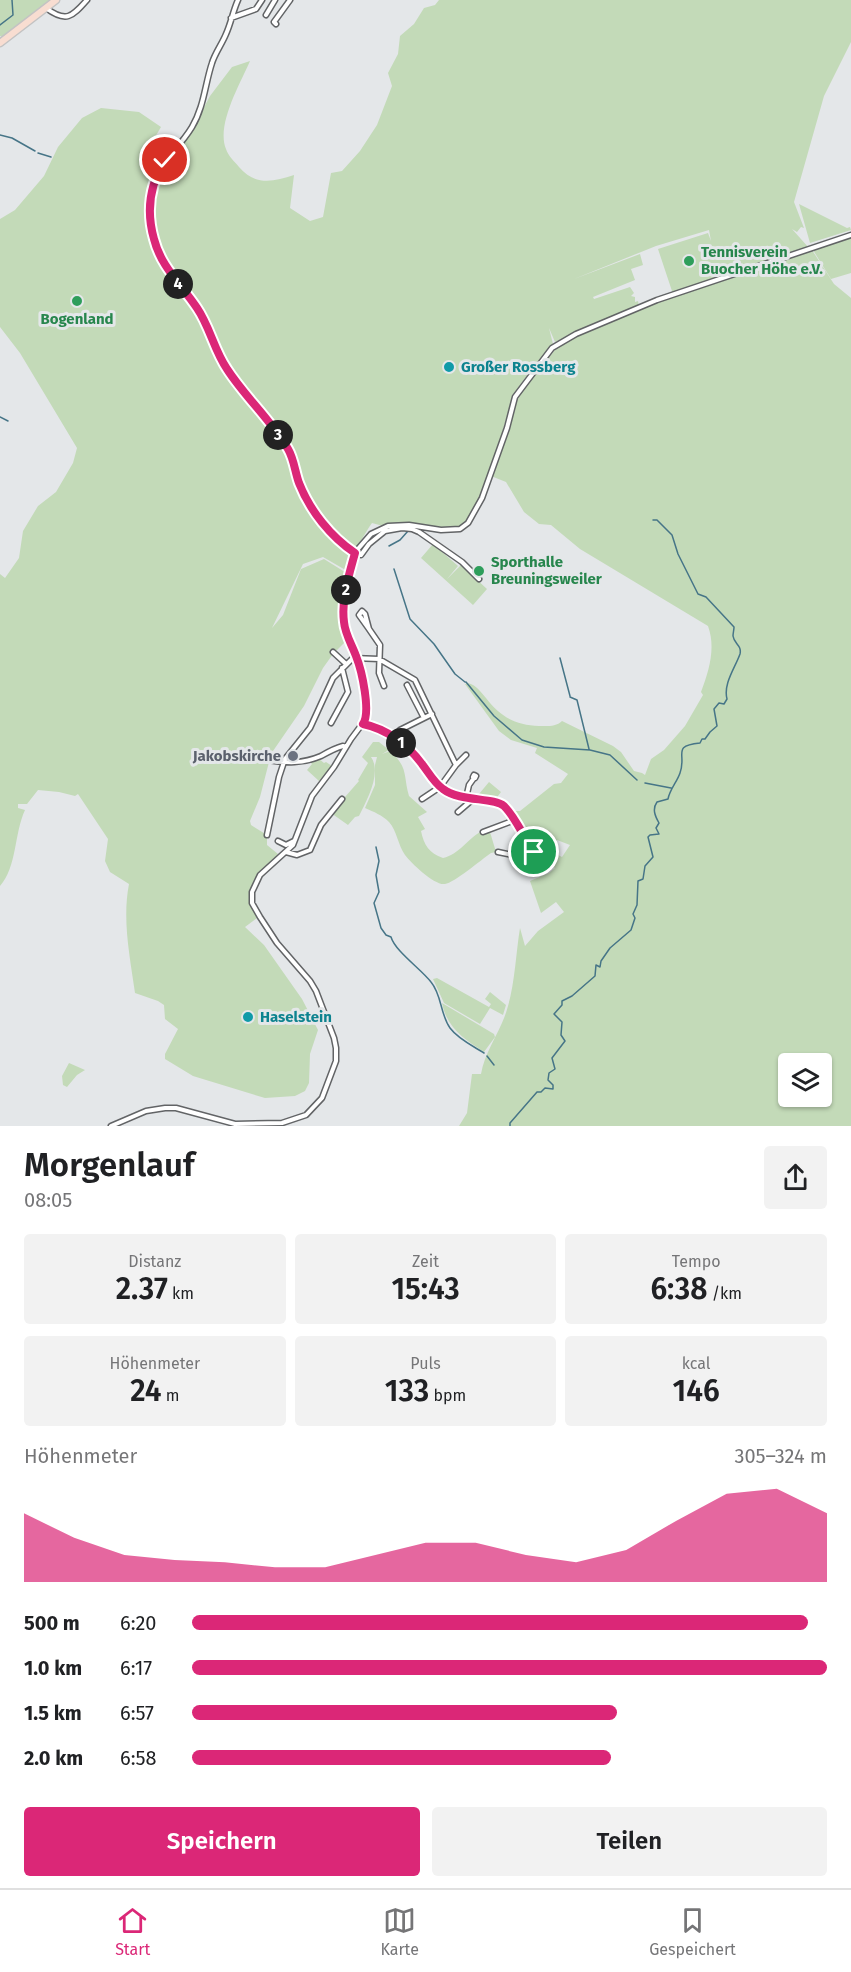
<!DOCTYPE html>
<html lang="de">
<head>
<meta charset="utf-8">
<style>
  body { margin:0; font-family:"Fira Sans",sans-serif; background:#f2f2f2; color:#202124; height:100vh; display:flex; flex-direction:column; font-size:22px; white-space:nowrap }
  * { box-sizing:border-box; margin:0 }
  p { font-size:20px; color:#757577 }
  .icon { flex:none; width:33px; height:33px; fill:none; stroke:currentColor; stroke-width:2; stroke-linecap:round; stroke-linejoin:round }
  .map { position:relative; height:1126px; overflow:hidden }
  .side { display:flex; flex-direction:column; background:#fff; flex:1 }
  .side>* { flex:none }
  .fabs { position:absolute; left:778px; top:1053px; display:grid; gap:12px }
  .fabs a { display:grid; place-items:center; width:54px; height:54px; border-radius:6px; background:#fff; box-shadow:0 2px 4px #0004; font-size:30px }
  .pin { position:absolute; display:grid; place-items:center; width:51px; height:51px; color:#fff; margin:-26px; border:3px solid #fff; border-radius:50%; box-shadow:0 2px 6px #0007 }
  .km { position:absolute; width:30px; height:30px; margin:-15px; border-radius:50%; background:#222; color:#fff; font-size:16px; line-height:30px; text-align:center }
  .round { display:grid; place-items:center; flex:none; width:63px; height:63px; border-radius:6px; background:#f2f2f2 }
  .summary { display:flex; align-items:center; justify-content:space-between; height:102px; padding:0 24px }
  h1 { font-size:33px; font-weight:600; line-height:45px }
  .stats { display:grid; grid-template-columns:repeat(3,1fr); gap:9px; height:102px; padding:6px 24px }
  .stats div { display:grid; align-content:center; border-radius:6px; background:#f2f2f2; text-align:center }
  .stats b { font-size:30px; font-weight:600 }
  .stats small { font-size:16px; font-weight:400 }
  .stats p { font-size:16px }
  .chart { height:168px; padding:12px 24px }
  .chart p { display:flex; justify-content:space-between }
  .chart svg { width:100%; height:108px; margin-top:6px; fill:#db2777; opacity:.7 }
  .cta { display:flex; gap:12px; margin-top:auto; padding:12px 24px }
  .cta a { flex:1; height:69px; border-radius:6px; background:#db2777; color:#fff; font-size:24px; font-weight:600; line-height:69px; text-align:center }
  .cta a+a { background:#f2f2f2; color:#202124 }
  ul { padding:0 24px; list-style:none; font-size:20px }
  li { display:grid; grid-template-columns:96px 72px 1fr; align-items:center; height:45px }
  li i { height:15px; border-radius:8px; background:#db2777 }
  .tabs { display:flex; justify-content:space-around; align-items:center; height:84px; border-top:2px solid #e0e0e0; background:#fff; font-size:16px; color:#757577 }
  .tabs a { display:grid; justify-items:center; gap:3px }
  .tabs .on { color:#db2777 }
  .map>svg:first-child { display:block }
  .green { fill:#c3dab8; fill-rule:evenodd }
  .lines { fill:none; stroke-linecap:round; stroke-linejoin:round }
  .stream { stroke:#467587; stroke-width:1.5 }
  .minor-casing { stroke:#626466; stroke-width:7 }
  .major-casing { stroke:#c3c3c3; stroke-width:9 }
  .minor { stroke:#fff; stroke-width:4 }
  .major { stroke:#f8ddd1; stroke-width:6 }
  .route-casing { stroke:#fff; stroke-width:12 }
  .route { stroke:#db2777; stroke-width:8 }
  .leisure-dot { fill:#2e9e5b; stroke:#e4e7e9; stroke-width:2 }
  .culture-dot { fill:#0f9aa8; stroke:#e4e7e9; stroke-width:2 }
  .worship-dot { fill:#6b7280; stroke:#e4e7e9; stroke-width:2 }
  .labels { text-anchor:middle; stroke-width:6; stroke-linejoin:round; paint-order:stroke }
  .leisure-label { font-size:15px; font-weight:bold; fill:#27864d; stroke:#e4e7e9; text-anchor:start }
  .culture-label { font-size:15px; font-weight:bold; fill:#0d838f; stroke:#e4e7e9; text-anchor:start }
  .worship-label { font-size:15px; font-weight:bold; fill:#5b616d; stroke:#e4e7e9; text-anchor:end }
</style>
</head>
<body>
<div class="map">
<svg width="851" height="1126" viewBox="0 0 851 1126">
  <rect width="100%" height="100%" fill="#e4e7e9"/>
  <!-- green -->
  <path class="green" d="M0,0H52L5,37L0,36Z
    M439,0H851V42L824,96L794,202L804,228L801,227L797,232L792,229L809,248L738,273L720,272L721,275L725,276L673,294L658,249L708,233L711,241L709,230L656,246L574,279L640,254L643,265L631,269L635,280L593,297L594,299L630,287L634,293L631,296L635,297V302L638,301L639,306L555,342L549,328L553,344C544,354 519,384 514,395C503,420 484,521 458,528C437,534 411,527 389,525L383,526L372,523C365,532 362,542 353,550L340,541L321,520L309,501L302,487L290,449L226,364L206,319L163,258L156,239L151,206L152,193L159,171L176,145L191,132L210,96L232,67L250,61C240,84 216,125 226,149C228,156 235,162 239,167C255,186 273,182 294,175L290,208L310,221L323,217L331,173L342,171L360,151L377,125L392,86L388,73L398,54L400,36L414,24L424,8L435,5Z
    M101,108L139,112L161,127L142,159L147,170L151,172L149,218L152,240L161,262L204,321L218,358L227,373L284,447L297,482L327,530L352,555L349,572L323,557L303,564L272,628L283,615L301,569L324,559L348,574C343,596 338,619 346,641L333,654L323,668L304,706L273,751V762H269L260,797L250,821L251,825L267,835V845L278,854C258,876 240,887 257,918L245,927L264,945L302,999L318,1030L310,1054L309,1083L305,1091L295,1096L265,1098L193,1076L165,1059V1054L178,1029L165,1019L164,1005L158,1001L135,993C130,957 122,920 129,884L110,872L105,861L108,839L78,794L75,796L59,792L38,790L27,804H18V808L25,810C14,834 17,867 0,886V574L5,578L19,558L23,531L38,506L56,492L73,463L77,448L20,353L0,327V219L15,210L44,176L58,147L82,118Z
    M799,204L847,228L850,227L851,230L810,243Z
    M851,237V273L831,279L813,250Z
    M812,250L834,284L851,298V1126H459L467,1113L472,1074H481C485,1050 502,1030 508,1006C515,982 516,952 520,928L525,946L538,931L564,912L556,902L541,913L530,881L549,873L555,868L545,860L554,853L562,857L570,845L557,840L546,856L540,857L510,811H520L554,784L561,783L568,774L535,753L537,748L511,740L499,731L465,684L468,683C476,685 481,692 486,698C500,717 516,725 539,726C547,726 556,727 562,721L613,746L621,752L634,771L642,773L645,775L651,759L664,750L685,726L703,695L701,692C709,671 716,648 708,626L580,549L551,525L539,524L524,512L506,482L491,476L518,396L558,346L573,337L606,322L670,298ZM789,1064H822V1096H789Z
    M433,544L458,566L447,579L461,565L487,589L473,605L421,558Z
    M373,742H379L389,750L382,754L390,751C409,768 403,776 409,796L427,812L418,817L425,829L421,831C424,845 429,853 443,858C460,854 467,839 482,831L483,834L490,832L496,852L491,853C481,860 454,883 445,884C435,886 411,863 405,855C398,845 397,831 389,822C382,815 374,812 365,808L375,785V765L377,757H371C382,773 367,800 359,816L355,817L348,825L331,813L359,781L358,780L368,763L362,757Z
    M318,758L324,763L326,762L332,766L319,781L307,770L312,764L309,761Z
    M489,782L501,792L495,800H487L479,794Z
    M437,978L489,1007L491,1004L485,999L490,992L506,1005L503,1015L490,1008L480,1024L444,1003L433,979Z
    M442,1003L494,1034L495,1037L484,1052C464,1039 447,1028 442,1003Z
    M69,1063L85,1070L77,1075L67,1087L63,1085L62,1076Z"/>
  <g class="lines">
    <!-- stream -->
    <path class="stream" d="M0,25L13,15L12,0
      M0,135L12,138L35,151
      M38,153L51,157
      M0,417L8,421
      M389,546L400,540L408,531
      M394,569L410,619L434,644L455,674L465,682
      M560,658L570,696
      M466,682L494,716L522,740L544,747L590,750L610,755L637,780
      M570,697L577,700L589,749
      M645,783L671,788
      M376,847L379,861L376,875L379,892L374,903L381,928L386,935L391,937C395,951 421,969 431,982C442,995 440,1014 450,1028C458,1039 473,1046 484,1053
      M487,1056L494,1065
      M510,1126V1123L537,1092H541L545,1088L553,1089V1085L548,1080L549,1073L555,1069L552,1058L565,1041L561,1035L562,1022L554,1014L562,1005V1001L572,996L595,976L596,965L600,967L601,961L610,948L631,930L635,918L633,914L637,905L638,881L643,879L645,866L653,857L648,837L650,835L659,834L656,828L659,823C655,816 652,809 657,802L668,799C670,789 677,782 680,773C687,754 671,746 700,743L702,739H705L710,732L717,726L714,709L719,703L724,704L727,699C723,684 735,668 740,654C742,645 734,644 733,636C733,633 734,630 734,627L706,597L698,594L678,554L672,535L657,520H653"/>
    <defs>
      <path id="minor" d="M238,0C233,11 231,23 226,34C222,44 215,53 212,63C205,84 204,107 192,127C174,157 150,165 150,205C149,257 174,271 198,309C211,329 215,352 228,371C245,397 269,420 286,446C294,457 295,472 300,485C309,508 336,547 361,555L369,544L385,531L402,528L412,529L419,532L462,562L479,579
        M46,8C66,23 72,17 87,0
        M266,15L275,0
        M231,18L256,9L262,0
        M276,24L274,22L290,0
        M362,611L365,614L369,629L359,615Z
        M369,629L380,645L379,673L384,686
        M333,652L346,664
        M407,685L424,718
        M331,723L348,692L342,668
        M363,724C387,729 405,743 420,762C428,771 433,783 444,790C461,801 492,797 502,805C516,815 528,844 539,859
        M394,736L400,730L432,714
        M268,760C287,763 302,764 321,756C328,752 335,748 343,746L346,747
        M456,765L466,755
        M474,775L476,776L475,778L473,777Z
        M466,798L469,785L474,778
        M458,812L472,800
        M483,832L515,820
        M267,835L279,777L285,759L310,728L333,678L353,658L379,659L415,680L456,765L440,787L422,799
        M278,841L286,845L294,841
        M286,852L297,855L310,850L321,825L342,799
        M498,852L527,858H546
        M111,1126L146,1111L165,1108H176L235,1124L282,1123L306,1115L322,1098L336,1061V1048L334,1038L316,991L310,981L277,943L260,917L252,903V892L260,875L293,845L312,796L334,767L351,739L366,719L361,673L345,626L343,612L344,599L357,550L371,534L388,526L409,525L441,530L460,529L468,523L482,498L507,428L515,397L552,348L576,334L657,300L851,235"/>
      <path id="major" d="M0,43L56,0"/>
    </defs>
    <!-- minor casing -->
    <use href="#minor" class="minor-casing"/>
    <!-- major casing -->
    <use href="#major" class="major-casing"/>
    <!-- minor -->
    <use href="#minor" class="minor"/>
    <!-- major -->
    <use href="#major" class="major"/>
  </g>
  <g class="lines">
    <defs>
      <path id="route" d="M165,160C150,184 146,211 154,239C161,267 181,284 197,308C210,327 214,350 227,369C245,397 271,420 288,449C294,459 295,472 299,483C310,511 331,537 355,553C349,575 341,599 344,622C345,634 352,645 356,656C362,671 371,712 363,724C387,729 408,745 422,764C429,773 434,783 443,789C460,802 493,797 504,806C517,819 523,837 534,852"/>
    </defs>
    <!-- route casing -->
    <use href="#route" class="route-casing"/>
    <!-- route -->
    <use href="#route" class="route"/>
  </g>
  <!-- markers -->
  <g class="leisure-dot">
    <circle cx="689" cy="261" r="6"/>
    <circle cx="77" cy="301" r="6"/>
    <circle cx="479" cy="571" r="6"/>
  </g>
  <g class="culture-dot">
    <circle cx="449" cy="367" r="6"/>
    <circle cx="248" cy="1017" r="6"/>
  </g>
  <circle class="worship-dot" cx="293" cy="756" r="6"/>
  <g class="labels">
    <!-- leisure labels -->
    <g class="leisure-label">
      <text x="701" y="257">Tennisverein<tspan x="701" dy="17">Buocher Höhe e.V.</tspan></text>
      <text x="77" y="324" text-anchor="middle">Bogenland</text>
      <text x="491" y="567">Sporthalle<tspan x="491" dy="17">Breuningsweiler</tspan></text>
    </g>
    <!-- culture labels -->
    <g class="culture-label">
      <text x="461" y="372">Großer Rossberg</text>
      <text x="260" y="1022">Haselstein</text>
    </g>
    <!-- worship labels -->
    <g class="worship-label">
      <text x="281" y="761">Jakobskirche</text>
    </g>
  </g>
</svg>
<div class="fabs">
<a><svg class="icon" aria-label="layers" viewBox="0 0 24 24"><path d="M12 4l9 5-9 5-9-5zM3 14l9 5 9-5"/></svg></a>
</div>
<div class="pin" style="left:534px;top:852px;background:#1e9e55"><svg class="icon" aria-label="arrive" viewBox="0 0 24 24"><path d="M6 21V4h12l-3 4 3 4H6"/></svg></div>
<div class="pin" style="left:165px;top:160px;background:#d93025"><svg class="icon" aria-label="check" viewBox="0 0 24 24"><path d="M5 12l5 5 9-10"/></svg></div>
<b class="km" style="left:401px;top:743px">1</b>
<b class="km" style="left:346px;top:590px">2</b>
<b class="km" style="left:278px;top:435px">3</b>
<b class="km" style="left:178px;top:284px">4</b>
</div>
<section class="side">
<div class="summary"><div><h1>Morgenlauf</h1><p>08:05</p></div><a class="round"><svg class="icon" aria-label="share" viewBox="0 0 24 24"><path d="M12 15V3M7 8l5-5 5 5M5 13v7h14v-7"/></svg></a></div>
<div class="stats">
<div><p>Distanz</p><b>2.37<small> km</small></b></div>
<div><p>Zeit</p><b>15:43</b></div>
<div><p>Tempo</p><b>6:38<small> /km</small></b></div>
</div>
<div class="stats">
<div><p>Höhenmeter</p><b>24<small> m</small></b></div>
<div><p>Puls</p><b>133<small> bpm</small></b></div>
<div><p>kcal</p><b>146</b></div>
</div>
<div class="chart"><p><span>Höhenmeter</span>305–324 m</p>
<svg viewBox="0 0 160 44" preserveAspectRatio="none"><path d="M0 44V16L10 26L20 33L30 35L40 36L50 38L60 38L70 33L80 28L90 28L100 33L110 36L120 31L130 19L140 8L150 6L160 16V44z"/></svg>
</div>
<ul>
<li><b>500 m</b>6:20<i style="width:97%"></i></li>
<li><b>1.0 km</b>6:17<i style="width:100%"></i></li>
<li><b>1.5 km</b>6:57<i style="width:67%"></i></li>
<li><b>2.0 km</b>6:58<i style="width:66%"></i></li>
</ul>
<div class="cta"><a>Speichern</a><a>Teilen</a></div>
</section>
<nav class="tabs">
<a class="on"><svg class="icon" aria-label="home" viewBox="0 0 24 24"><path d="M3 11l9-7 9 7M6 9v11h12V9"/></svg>Start</a>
<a><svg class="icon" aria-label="map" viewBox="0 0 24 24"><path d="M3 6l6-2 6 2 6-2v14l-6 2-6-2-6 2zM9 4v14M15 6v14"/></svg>Karte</a>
<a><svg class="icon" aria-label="saved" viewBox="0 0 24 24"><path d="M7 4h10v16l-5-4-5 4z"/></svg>Gespeichert</a>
</nav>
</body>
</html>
